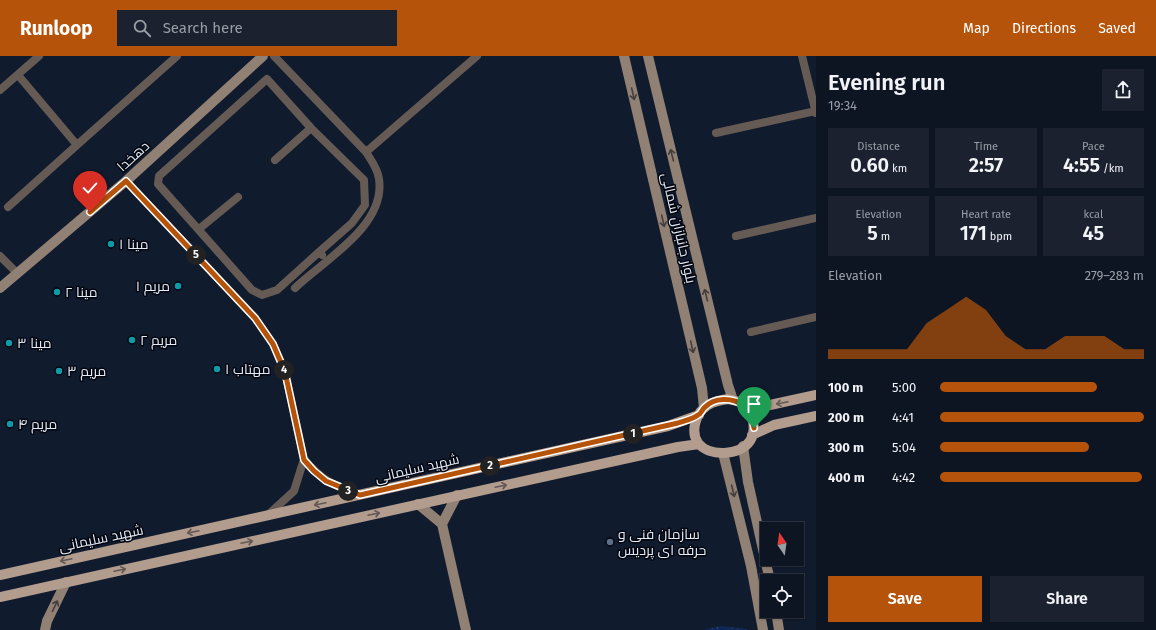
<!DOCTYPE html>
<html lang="en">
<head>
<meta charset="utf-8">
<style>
  body { margin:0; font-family:"Fira Sans",Cairo,sans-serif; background:#1b212f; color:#f1f3f6; height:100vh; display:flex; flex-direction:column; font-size:15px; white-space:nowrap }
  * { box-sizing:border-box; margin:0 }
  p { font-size:13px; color:#9a9ea5 }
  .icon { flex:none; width:22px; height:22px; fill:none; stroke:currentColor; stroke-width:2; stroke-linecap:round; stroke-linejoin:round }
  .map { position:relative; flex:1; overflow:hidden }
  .drawer { display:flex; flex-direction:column; background:#0d1422; width:340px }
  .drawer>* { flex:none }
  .needle { width:26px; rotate:347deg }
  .tools { position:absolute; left:760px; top:466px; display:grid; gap:8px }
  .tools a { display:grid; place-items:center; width:44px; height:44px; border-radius:0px; background:#0d1422; box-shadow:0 1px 3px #0004,0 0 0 1px #2d3340; font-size:20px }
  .pin { position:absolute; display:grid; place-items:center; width:34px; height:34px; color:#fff; margin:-41px -17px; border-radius:50% 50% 50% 0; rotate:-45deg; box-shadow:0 0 4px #0007 }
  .pin .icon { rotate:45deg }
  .km { position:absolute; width:20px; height:20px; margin:-10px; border-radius:50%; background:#222; color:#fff; font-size:11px; line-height:20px; text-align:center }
  .round { display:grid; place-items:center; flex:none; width:42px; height:42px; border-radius:0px; background:#1b212f }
  .head { display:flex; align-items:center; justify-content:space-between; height:68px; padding:0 12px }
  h1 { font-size:22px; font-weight:600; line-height:30px }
  .figures { display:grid; grid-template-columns:repeat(3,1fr); gap:6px; height:68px; padding:4px 12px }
  .figures div { display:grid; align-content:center; border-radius:0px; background:#1b212f; text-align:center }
  .figures b { font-size:20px; font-weight:600 }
  .figures small { font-size:11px; font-weight:400 }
  .figures p { font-size:11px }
  .chart { height:112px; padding:8px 12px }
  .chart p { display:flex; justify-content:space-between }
  .chart svg { width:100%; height:72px; margin-top:4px; fill:#b45309; opacity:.7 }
  .primary-button { display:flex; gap:8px; margin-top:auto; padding:8px 12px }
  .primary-button a { flex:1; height:46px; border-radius:0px; background:#b45309; color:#fff; font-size:16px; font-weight:600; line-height:46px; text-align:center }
  .primary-button a+a { background:#1b212f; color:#f1f3f6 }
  ul { padding:0 12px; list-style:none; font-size:13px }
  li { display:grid; grid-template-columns:64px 48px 1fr; align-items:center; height:30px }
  li i { height:10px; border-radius:5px; background:#b45309 }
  header { display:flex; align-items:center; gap:24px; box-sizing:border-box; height:56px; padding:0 20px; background:#b45309; color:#fff }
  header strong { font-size:19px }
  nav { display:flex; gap:22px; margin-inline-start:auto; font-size:14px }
  .search { width:280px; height:36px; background:#1b212f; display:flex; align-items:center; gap:10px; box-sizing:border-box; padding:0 14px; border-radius:0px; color:#9a9ea5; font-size:15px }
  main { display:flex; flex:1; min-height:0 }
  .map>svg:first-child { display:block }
  .park { fill:url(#park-crowns) }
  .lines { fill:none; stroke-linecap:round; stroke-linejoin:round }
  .street { stroke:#665b54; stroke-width:8 }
  .secondary { stroke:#918074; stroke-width:10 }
  .primary { stroke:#b29c8d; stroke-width:10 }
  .oneway { stroke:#433d3c }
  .oneway2 { stroke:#635854 }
  .route-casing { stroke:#fff; stroke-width:8 }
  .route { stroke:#b45309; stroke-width:5 }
  .culture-dot { fill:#0f9aa8; stroke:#03060e; stroke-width:1.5 }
  .service-dot { fill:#5c6f8a; stroke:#03060e; stroke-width:1.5 }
  .labels { text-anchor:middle; stroke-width:3; stroke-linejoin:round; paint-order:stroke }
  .street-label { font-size:14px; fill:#e4ecf9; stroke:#03060e }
  .poi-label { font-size:14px; fill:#e4ecf9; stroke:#03060e; text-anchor:start }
</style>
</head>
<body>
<header>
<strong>Runloop</strong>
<div class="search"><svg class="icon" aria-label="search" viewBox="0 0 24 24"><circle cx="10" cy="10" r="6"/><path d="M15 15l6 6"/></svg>Search here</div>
<nav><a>Map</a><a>Directions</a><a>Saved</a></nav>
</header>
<main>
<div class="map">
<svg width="816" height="574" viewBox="0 0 816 574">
  <defs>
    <pattern id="park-crowns" width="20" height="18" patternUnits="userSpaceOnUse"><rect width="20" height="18" fill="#0d2857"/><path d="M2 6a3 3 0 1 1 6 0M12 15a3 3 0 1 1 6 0" fill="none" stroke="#304770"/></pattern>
  </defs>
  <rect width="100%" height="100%" fill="#111b2e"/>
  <!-- park -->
  <path class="park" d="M720,570L747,573V574H703Z"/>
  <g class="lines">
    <!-- street -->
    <path class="street" d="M274,0L366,96C371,104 378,113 379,123C386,170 324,204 295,232
      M802,0L816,57
      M0,34L39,0
      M311,72L364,124L365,149L352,167L319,196L322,199
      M716,77L816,55
      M77,89L177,0
      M366,96L477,0
      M275,104L311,72L267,23L159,120L158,128L252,234L262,239L277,234L319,196
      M126,125L255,262L273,288L285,316L304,403L294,435L269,458
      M8,151L77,89L18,19
      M199,173L238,141
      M736,180L816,162
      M0,200L17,217
      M751,276L816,261
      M304,403C321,424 335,430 359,439"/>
    <!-- secondary -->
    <path class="secondary" d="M624,0L702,332L704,352
      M648,0L728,329L733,344
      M0,232L126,125L263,0
      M743,390L748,426L770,525
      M723,397L751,510L763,574
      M418,448L442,468L457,439
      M442,468L466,574
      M776,555L779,574
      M45,574L47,565L66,526"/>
    <!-- primary -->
    <path class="primary" d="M728,343C732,344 737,345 740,346C752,353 758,373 750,385C740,400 709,401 698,387C690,375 696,356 708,349C714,345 721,344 728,343Z
      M747,352L770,349L816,339
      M752,379L774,369L816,360
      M0,519L668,370L699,359
      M0,541L678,391L699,388"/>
  </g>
  <!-- one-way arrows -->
  <defs><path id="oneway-shaft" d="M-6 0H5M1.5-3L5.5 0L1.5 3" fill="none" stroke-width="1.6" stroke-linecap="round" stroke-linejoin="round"/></defs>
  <g class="oneway">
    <use href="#oneway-shaft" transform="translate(633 38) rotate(77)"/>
    <use href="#oneway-shaft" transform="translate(672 99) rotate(-104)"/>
    <use href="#oneway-shaft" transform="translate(663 165) rotate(77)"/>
    <use href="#oneway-shaft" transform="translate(706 239) rotate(-104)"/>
    <use href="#oneway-shaft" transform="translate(692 291) rotate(77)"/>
    <use href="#oneway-shaft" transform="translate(733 435) rotate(76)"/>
    <use href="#oneway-shaft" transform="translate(55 550) rotate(-64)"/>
  </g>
  <g class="oneway2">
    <use href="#oneway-shaft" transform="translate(782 347) rotate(168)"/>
    <use href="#oneway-shaft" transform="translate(501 430) rotate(-12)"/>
    <use href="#oneway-shaft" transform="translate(320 448) rotate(168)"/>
    <use href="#oneway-shaft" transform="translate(374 458) rotate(-12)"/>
    <use href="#oneway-shaft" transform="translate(193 476) rotate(168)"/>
    <use href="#oneway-shaft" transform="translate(247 486) rotate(-12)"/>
    <use href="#oneway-shaft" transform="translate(66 504) rotate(168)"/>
    <use href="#oneway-shaft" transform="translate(120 514) rotate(-12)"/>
  </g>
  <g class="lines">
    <defs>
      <path id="route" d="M90,156L126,125L255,262L273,288L285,316L304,404L314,415L326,425L360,439L678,367C684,365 693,363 698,359C701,358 702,354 704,352C714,341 733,341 744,350C750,355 753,364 754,372"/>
    </defs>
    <!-- route casing -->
    <use href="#route" class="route-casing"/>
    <!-- route -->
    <use href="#route" class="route"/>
  </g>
  <!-- markers -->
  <g class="culture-dot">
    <circle cx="111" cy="188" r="4"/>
    <circle cx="178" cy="230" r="4"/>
    <circle cx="57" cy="236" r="4"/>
    <circle cx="132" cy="284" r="4"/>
    <circle cx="9" cy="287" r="4"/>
    <circle cx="217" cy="313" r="4"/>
    <circle cx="59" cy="315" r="4"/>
    <circle cx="10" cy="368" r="4"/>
  </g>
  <circle class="service-dot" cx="610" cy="486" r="4"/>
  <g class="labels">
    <!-- street labels -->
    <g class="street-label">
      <text transform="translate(133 100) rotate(-42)" y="5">دهخدا</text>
      <text transform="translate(679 172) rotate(77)" y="5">بلوار جانبازان شمالی</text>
      <text transform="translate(417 412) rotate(-13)" y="5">شهید سلیمانی</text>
      <text transform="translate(101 482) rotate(-12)" y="5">شهید سلیمانی</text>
    </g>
    <!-- poi labels -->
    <g class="poi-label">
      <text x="119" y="193">مینا ۱</text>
      <text x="170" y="235" text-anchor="end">مریم ۱</text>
      <text x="65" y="241">مینا ۲</text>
      <text x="140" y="289">مریم ۲</text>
      <text x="17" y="292">مینا ۳</text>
      <text x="225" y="318">مهتاب ۱</text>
      <text x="67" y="320">مریم ۳</text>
      <text x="18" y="373">مریم ۴</text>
      <text x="618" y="483">سازمان فنی و<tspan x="618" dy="16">حرفه ای پردیس</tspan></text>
    </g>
  </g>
</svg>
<div class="tools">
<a><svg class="needle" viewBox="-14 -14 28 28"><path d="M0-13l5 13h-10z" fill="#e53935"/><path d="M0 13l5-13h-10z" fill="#9a9ea5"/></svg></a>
<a><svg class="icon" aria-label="locate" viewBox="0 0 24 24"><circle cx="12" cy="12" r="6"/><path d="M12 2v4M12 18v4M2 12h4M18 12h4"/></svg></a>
</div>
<div class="pin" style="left:754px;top:372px;background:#1e9e55"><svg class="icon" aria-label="arrive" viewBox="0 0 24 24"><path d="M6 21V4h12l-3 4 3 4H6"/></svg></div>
<div class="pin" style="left:90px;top:156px;background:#d93025"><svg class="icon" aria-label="check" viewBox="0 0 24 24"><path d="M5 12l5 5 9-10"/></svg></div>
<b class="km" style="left:633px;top:378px">1</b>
<b class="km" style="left:490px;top:410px">2</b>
<b class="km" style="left:348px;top:435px">3</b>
<b class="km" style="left:284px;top:314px">4</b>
<b class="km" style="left:196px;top:199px">5</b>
</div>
<section class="drawer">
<div class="head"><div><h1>Evening run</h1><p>19:34</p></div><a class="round"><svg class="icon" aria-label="share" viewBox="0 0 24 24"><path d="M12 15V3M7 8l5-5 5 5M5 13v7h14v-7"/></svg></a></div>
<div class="figures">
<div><p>Distance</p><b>0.60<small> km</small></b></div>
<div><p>Time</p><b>2:57</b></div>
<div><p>Pace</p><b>4:55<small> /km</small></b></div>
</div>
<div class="figures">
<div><p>Elevation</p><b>5<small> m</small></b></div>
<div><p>Heart rate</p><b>171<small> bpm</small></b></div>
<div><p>kcal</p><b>45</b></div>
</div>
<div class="chart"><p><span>Elevation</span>279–283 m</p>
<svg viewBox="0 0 160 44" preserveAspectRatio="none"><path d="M0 44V38L10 38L20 38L30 38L40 38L50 22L60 14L70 6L80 14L90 30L100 38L110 38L120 30L130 30L140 30L150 38L160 38V44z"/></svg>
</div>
<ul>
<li><b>100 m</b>5:00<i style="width:77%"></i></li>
<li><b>200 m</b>4:41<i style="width:100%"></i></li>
<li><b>300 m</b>5:04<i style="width:73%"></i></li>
<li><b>400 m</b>4:42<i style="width:99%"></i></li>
</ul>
<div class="primary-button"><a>Save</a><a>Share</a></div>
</section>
</main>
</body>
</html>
